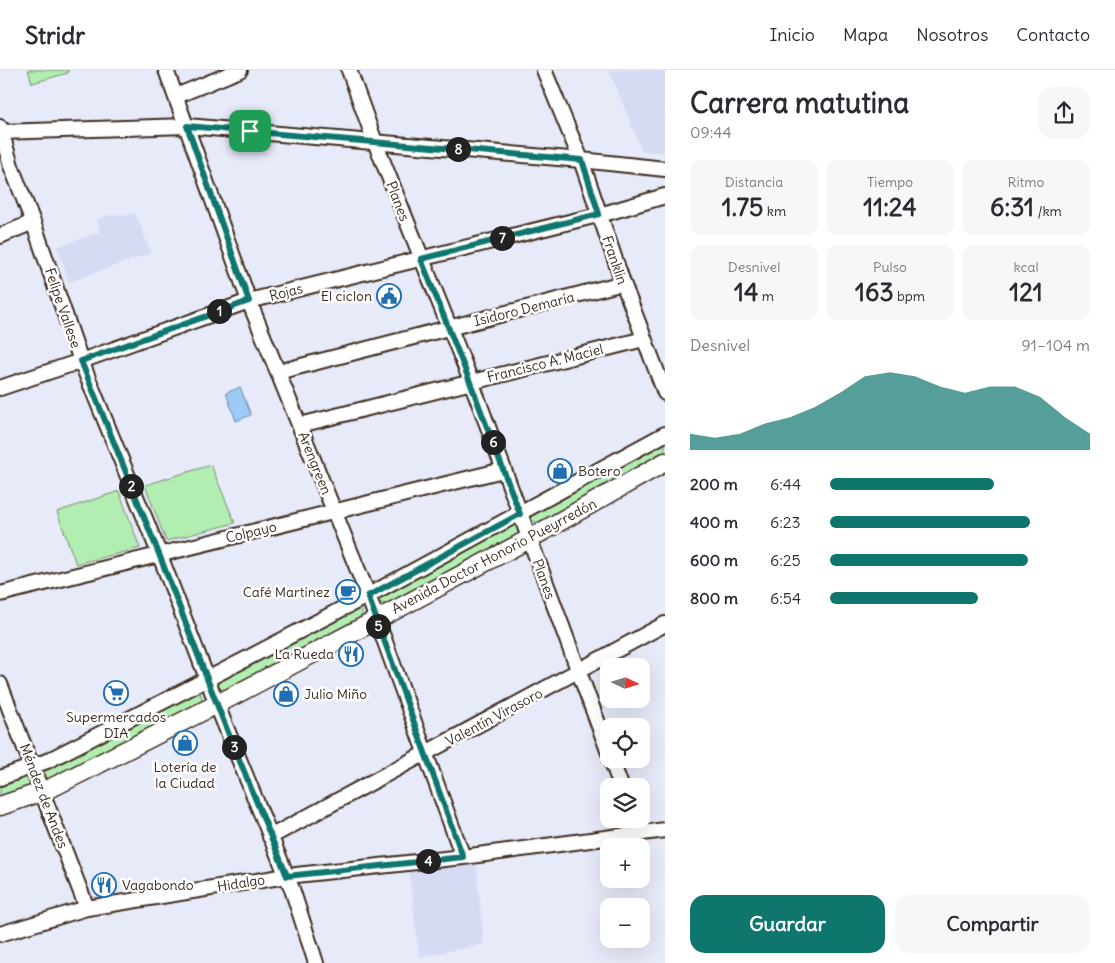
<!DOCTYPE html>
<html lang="es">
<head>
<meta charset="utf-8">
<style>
  body { margin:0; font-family:Delius,sans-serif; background:#f7f7f7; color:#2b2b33; height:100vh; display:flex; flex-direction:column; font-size:19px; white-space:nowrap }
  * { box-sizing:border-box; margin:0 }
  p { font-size:16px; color:#7c7c81 }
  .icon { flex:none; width:28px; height:28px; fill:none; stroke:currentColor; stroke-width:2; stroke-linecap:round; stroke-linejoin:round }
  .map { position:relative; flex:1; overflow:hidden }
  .sheet { display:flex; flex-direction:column; background:#fff; width:450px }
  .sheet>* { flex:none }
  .needle { width:32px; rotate:94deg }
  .fabs { position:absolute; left:600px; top:588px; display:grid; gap:10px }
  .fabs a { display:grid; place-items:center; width:50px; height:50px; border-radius:10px; background:#fff; box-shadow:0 5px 20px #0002; font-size:25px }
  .pin { position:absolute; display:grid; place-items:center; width:42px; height:42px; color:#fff; margin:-21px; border-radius:10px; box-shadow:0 2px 8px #0006 }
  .km { position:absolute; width:25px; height:25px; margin:-12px; border-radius:50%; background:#222; color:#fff; font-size:14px; line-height:25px; text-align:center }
  .round { display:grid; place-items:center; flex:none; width:52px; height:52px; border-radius:15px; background:#f7f7f7 }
  .headline { display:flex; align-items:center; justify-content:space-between; height:85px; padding:0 25px }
  h1 { font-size:28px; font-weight:700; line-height:38px }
  .stats { display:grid; grid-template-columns:repeat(3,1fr); gap:8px; height:85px; padding:5px 25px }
  .stats div { display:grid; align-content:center; border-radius:12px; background:#f7f7f7; text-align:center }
  .stats b { font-size:25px; font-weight:700 }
  .stats small { font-size:14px; font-weight:400 }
  .stats p { font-size:14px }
  .chart { height:140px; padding:10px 25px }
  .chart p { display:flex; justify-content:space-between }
  .chart svg { width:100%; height:90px; margin-top:5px; fill:#0f766e; opacity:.7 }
  .cta { display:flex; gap:10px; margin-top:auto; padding:10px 25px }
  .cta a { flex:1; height:58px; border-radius:15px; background:#0f766e; color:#fff; font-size:20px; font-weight:700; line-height:58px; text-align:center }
  .cta a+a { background:#f7f7f7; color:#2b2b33 }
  ul { padding:0 25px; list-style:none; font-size:16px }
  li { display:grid; grid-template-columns:80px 60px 1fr; align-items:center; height:38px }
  li i { height:12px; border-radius:6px; background:#0f766e }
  header { display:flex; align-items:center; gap:30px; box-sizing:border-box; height:70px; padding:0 25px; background:#fff; border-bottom:1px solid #e1e1e2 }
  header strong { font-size:24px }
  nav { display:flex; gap:28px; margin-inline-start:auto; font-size:18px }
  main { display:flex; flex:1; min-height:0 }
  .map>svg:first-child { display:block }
  .built { fill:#d6dbf4 }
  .green { fill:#b2edb2; stroke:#768c68 }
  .water { fill:#9ccbf7; stroke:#758ba0 }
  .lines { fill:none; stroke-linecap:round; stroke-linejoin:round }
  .minor-casing { stroke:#3b2a1e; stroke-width:18 }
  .major-casing { stroke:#3b2a1e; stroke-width:21 }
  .minor { stroke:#fff; stroke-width:14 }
  .major { stroke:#fff; stroke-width:18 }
  .route-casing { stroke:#fff; stroke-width:10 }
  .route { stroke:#0f766e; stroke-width:6 }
  .labels { text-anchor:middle; stroke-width:5; stroke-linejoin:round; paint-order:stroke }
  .street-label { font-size:14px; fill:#3b2a1e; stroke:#fff }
  .poi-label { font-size:14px; fill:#3b2a1e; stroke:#fff; text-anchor:end }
</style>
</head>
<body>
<header>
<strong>Stridr</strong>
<nav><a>Inicio</a><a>Mapa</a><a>Nosotros</a><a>Contacto</a></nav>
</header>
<main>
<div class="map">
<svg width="665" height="893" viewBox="0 0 665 893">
  <rect width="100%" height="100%" fill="#e7eaf9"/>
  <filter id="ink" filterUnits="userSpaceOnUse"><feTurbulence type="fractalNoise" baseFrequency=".02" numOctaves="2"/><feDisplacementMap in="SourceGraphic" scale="10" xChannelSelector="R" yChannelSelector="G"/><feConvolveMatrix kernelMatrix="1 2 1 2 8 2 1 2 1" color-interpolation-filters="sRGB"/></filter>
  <g filter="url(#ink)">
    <!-- built -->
    <path class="built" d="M609,0H665V83L642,81Z
      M136,144L151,183L69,212L57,177L100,162L97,150L110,145Z
      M476,793L484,874L419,887L409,800Z"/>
    <!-- green -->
    <path class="green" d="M28,0H68V3L32,13Z
      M665,368V382L539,452C533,452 531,451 529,445Z
      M211,395L235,453L166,471L145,415Z
      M119,421L140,478L76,494L57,442Z
      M512,452L518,458V463L515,465L386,535L377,531V526Z
      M359,536L362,540V546L229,620H224L218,617L217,609Z
      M193,622L201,624L202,631L200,634L51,710L47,709L44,698Z
      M25,705L29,706L31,714L29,716L0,726V713Z"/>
    <!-- water -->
    <path class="water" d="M240,317L251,345L236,351L226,323Z"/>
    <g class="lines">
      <defs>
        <path id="minor" d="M166,0L249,231L368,525L463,787
          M349,0L375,72L471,311L609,683
          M544,0L581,90L623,213L665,323
          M176,26L240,0
          M0,57L11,96L33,152L81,291L159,483L223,650L292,819L316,893
          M0,62L187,56L581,90L665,99
          M0,166L33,152
          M278,302L623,213
          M0,318L81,291L249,231L610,142L665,126
          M300,355L644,269
          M0,524L503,400
          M0,614L87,838
          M611,689L621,716
          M0,708L47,691L221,602L382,518L665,364
          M633,749L639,765
          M270,767L665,554
          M0,864L87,838L287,806L463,787L665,760"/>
        <path id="major" d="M0,736L41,722L57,715L231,627L529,469L665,392"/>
      </defs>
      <!-- minor casing -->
      <use href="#minor" class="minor-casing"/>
      <!-- major casing -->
      <use href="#major" class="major-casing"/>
      <!-- minor -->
      <use href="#minor" class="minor"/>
      <!-- major -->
      <use href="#major" class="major"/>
    </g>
  </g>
  <g class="lines" filter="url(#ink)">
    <defs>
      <path id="route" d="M187,56L582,90L599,144L421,189L470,312L520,444L368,526L463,787L287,806L223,650L159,484L81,291L249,231Z"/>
    </defs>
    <!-- route casing -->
    <use href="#route" class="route-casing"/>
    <!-- route -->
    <use href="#route" class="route"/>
  </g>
  <!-- icons -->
  <defs>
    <symbol id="civic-ring" viewBox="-11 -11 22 22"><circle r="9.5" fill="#fff" stroke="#1f6fb2" stroke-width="1.5"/><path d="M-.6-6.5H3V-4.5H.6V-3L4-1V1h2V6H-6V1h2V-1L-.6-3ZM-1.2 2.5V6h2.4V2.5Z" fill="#1f6fb2"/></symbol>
    <symbol id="shop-ring" viewBox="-11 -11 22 22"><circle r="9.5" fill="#fff" stroke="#1f6fb2" stroke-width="1.5"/><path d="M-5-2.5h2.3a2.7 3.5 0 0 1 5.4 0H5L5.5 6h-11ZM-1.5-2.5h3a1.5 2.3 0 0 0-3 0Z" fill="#1f6fb2"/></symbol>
    <symbol id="cafe-ring" viewBox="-11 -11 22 22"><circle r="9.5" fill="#fff" stroke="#1f6fb2" stroke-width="1.5"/><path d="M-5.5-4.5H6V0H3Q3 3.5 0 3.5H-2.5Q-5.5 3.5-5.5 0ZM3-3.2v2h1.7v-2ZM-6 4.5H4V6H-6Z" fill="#1f6fb2"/></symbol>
    <symbol id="restaurant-ring" viewBox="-11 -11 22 22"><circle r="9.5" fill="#fff" stroke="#1f6fb2" stroke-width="1.5"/><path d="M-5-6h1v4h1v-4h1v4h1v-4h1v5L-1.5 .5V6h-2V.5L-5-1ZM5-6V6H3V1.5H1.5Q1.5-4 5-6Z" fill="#1f6fb2"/></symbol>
    <symbol id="supermarket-ring" viewBox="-11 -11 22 22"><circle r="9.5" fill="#fff" stroke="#1f6fb2" stroke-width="1.5"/><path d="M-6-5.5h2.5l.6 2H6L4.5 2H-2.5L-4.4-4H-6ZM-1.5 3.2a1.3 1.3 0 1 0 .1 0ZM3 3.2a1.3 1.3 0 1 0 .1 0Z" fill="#1f6fb2"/></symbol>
  </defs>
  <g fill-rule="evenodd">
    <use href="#civic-ring" x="375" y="212" width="28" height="28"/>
    <use href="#shop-ring" x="546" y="387" width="28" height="28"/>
    <use href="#cafe-ring" x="334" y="508" width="28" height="28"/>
    <use href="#restaurant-ring" x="337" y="570" width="28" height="28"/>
    <use href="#supermarket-ring" x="102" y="609" width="28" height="28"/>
    <use href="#shop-ring" x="272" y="610" width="28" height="28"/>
    <use href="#shop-ring" x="171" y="659" width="28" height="28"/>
    <use href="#restaurant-ring" x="90" y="801" width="28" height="28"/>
  </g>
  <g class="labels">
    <!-- street labels -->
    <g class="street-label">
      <text transform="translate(398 131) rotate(69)" y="5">Planes</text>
      <text transform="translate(615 190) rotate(71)" y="5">Franklin</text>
      <text transform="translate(286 222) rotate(-14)" y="5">Rojas</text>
      <text transform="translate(63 238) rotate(71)" y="5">Felipe Vallese</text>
      <text transform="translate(524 239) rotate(-14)" y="5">Isidoro Demaría</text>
      <text transform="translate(545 293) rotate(-14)" y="5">Francisco A. Maciel</text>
      <text transform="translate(315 393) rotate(68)" y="5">Arengreen</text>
      <text transform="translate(251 462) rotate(-13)" y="5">Colpayo</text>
      <text transform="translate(494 486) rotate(-28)" y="5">Avenida Doctor Honorio Pueyrredón</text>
      <text transform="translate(544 509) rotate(70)" y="5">Planes</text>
      <text transform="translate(494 647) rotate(-28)" y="5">Valentín Virasoro</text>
      <text transform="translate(44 726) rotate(69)" y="5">Méndez de Andes</text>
      <text transform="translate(241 813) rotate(-9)" y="5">Hidalgo</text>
    </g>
    <!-- poi labels -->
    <g class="poi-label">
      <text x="372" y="231">El ciclon</text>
      <text x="578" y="406" text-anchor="start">Botero</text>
      <text x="330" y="527">Café Martínez</text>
      <text x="334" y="589">La Rueda</text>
      <text x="304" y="629" text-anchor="start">Julio Miño</text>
      <text x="116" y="652" text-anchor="middle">Supermercados<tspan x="116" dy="16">DIA</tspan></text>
      <text x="185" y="702" text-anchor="middle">Lotería de<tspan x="185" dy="16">la Ciudad</tspan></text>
      <text x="122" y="820" text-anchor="start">Vagabondo</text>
    </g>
  </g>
</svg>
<div class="fabs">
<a><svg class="needle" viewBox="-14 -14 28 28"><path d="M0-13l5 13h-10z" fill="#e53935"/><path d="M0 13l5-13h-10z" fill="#7c7c81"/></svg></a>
<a><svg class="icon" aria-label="locate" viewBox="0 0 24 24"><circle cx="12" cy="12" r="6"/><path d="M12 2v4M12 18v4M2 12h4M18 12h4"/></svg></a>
<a><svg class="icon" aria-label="layers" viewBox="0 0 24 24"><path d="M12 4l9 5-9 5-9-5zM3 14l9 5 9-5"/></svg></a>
<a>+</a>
<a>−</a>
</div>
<div class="pin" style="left:250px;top:61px;background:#1e9e55"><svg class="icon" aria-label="arrive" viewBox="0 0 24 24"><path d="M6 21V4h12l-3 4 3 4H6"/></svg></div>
<b class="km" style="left:219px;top:241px">1</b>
<b class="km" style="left:131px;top:416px">2</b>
<b class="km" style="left:234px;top:677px">3</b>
<b class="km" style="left:428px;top:791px">4</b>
<b class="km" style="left:378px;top:556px">5</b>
<b class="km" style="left:493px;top:372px">6</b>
<b class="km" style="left:502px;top:168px">7</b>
<b class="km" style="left:458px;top:79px">8</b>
</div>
<section class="sheet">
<div class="headline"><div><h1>Carrera matutina</h1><p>09:44</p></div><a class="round"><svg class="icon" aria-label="share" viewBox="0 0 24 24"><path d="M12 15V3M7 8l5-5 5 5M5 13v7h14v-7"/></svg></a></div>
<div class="stats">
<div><p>Distancia</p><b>1.75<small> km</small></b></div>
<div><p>Tiempo</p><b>11:24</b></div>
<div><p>Ritmo</p><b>6:31<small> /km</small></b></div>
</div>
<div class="stats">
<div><p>Desnivel</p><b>14<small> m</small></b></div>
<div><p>Pulso</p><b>163<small> bpm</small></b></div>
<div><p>kcal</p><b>121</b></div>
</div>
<div class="chart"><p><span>Desnivel</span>91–104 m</p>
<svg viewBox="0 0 160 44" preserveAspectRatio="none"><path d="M0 44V36L10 38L20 36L30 31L40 28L50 23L60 16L70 8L80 6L90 8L100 13L110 16L120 13L130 13L140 18L150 28L160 36V44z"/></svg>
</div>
<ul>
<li><b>200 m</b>6:44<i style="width:63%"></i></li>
<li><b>400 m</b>6:23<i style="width:77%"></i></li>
<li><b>600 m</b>6:25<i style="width:76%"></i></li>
<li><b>800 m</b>6:54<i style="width:57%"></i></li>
</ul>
<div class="cta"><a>Guardar</a><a>Compartir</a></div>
</section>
</main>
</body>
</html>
